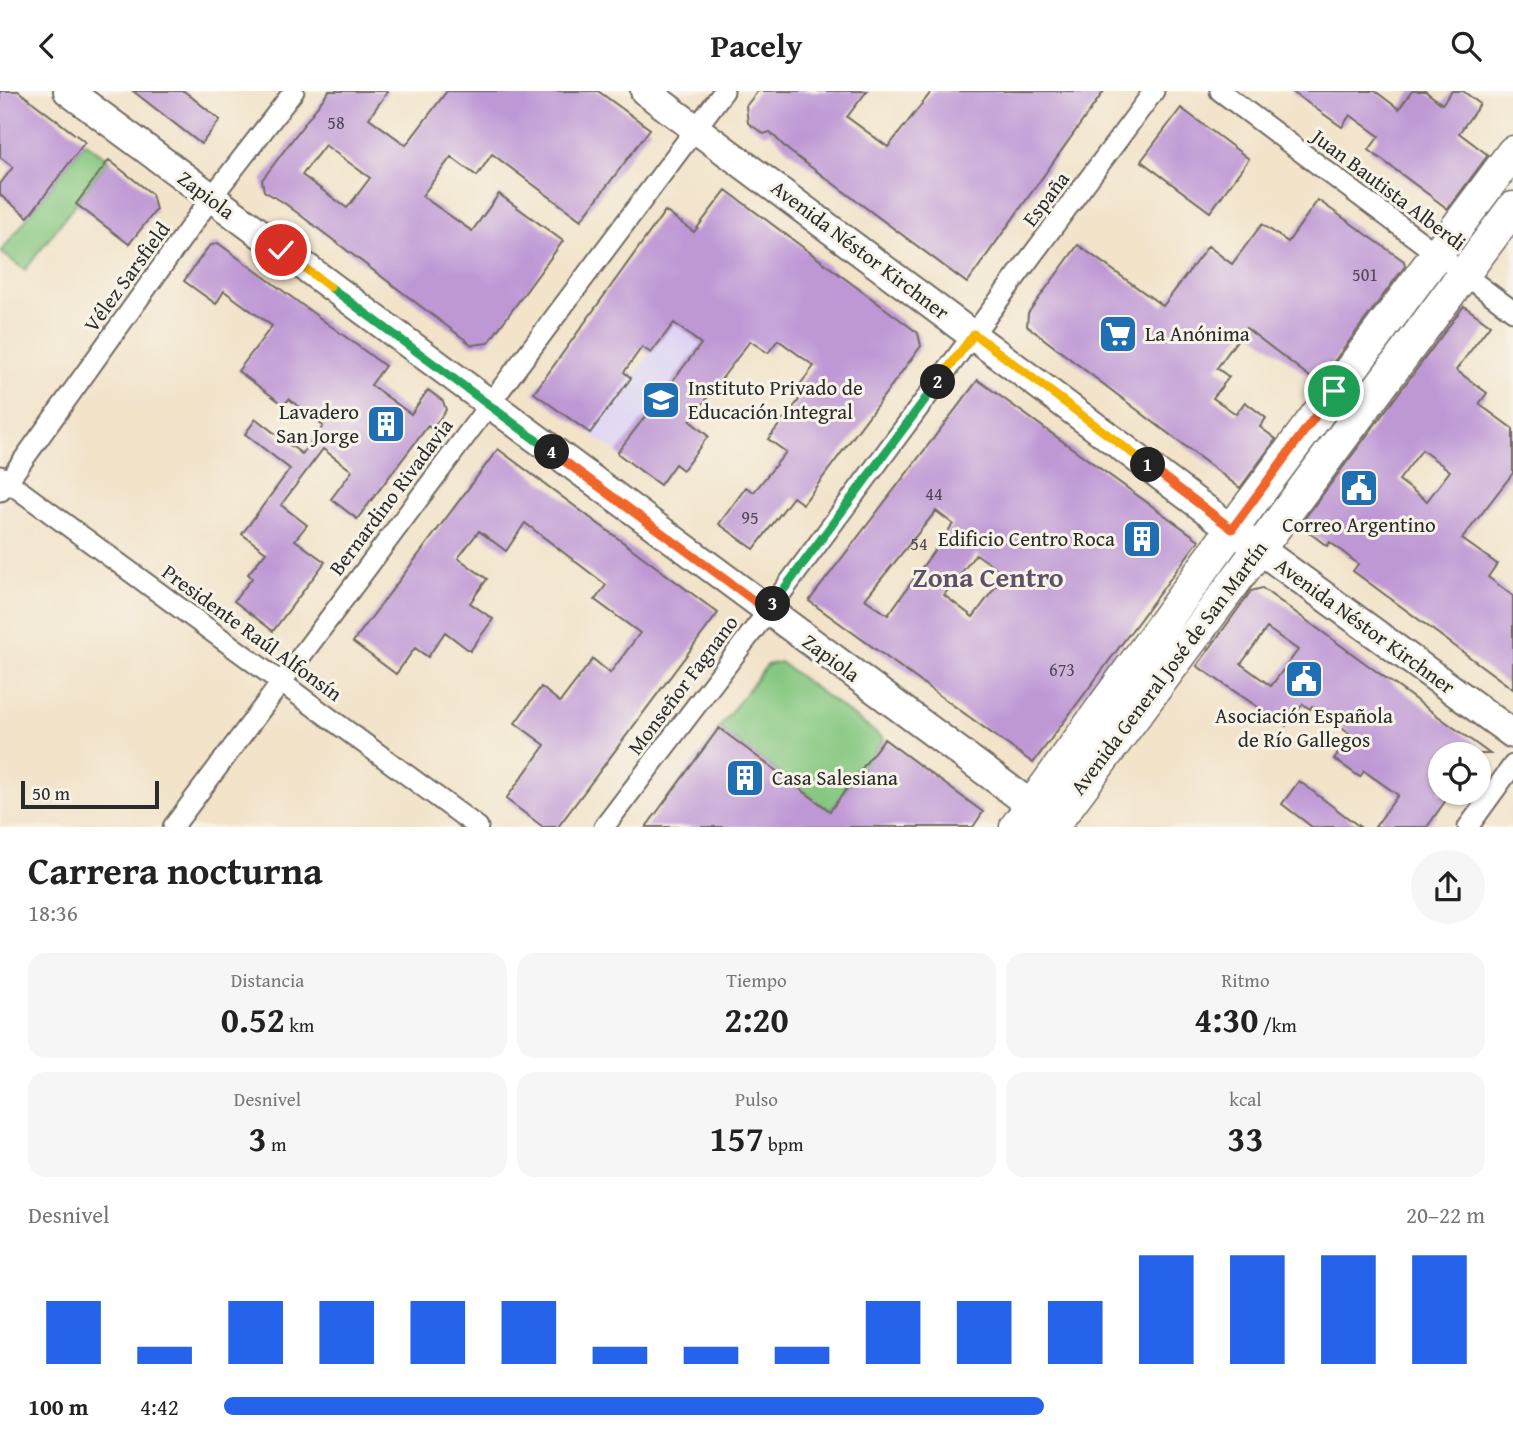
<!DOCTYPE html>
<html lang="es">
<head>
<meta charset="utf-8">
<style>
  body { margin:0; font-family:"Gentium Book Plus",serif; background:#f6f6f6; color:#222; height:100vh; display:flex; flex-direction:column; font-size:26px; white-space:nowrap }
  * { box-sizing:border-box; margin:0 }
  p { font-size:23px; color:#767676 }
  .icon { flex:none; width:38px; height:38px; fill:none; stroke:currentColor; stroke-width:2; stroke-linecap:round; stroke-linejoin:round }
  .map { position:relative; height:736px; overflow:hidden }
  .side { display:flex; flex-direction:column; background:#fff; flex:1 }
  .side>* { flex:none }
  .controls { position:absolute; left:1428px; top:651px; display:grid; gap:14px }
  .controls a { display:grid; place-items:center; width:63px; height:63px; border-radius:50%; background:#fff; box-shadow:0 2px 5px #0004; font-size:35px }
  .scale { position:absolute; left:21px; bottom:18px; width:138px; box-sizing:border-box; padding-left:7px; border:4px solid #2b2b2b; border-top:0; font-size:19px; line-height:24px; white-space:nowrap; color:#2b2b2b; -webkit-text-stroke:5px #f7f3e8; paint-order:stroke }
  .pin { position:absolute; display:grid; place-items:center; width:60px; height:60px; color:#fff; margin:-30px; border:4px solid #fff; border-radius:50%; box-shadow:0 2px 7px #0007 }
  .km { position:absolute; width:35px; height:35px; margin:-18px; border-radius:50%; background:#222; color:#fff; font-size:19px; line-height:35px; text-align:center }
  .round { display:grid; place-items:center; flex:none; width:74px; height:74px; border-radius:37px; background:#f6f6f6 }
  .summary { display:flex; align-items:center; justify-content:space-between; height:119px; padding:0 28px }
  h1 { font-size:38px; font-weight:800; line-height:52px }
  .metrics { display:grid; grid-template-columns:repeat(3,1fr); gap:10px; height:119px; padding:7px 28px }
  .metrics div { display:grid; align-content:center; border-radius:18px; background:#f6f6f6; text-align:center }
  .metrics b { font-size:35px; font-weight:800 }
  .metrics small { font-size:19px; font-weight:400 }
  .metrics p { font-size:19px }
  .chart { height:196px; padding:14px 28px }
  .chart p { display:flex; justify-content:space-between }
  .chart svg { width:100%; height:126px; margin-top:7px; stroke:#2563eb; stroke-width:6 }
  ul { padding:0 28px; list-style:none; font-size:23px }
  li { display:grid; grid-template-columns:112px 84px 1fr; align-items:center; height:52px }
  li i { height:18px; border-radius:9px; background:#2563eb }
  header { display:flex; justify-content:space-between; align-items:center; height:91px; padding:0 28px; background:#fff; font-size:32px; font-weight:800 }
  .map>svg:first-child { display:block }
  .built { fill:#ded5f5 }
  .green { fill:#85c780; stroke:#587956; stroke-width:2 }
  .building { fill:#be97d5; fill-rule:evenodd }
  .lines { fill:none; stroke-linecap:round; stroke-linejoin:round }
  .street-casing { stroke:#716b62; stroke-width:23 }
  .secondary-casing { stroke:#716b62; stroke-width:32 }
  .primary-casing { stroke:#716b62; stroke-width:35 }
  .street { stroke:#fff; stroke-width:19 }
  .secondary { stroke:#fff; stroke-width:28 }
  .primary { stroke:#fff; stroke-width:32 }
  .split-1-casing { stroke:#fff; stroke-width:14 }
  .split-2-casing { stroke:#fff; stroke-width:14 }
  .split-3-casing { stroke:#fff; stroke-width:14 }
  .split-4-casing { stroke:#fff; stroke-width:14 }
  .split-5-casing { stroke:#fff; stroke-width:14 }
  .split-6-casing { stroke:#fff; stroke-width:14 }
  .split-1 { stroke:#f0652b; stroke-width:9 }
  .split-2 { stroke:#f5b400; stroke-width:9 }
  .split-3 { stroke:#22a559; stroke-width:9 }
  .split-4 { stroke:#f0652b; stroke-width:9 }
  .split-5 { stroke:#22a559; stroke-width:9 }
  .split-6 { stroke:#f5b400; stroke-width:9 }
  .labels { text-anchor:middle; stroke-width:6; stroke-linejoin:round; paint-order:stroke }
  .number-label { font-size:18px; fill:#504656 }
  .street-label { font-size:21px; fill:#2b2b2b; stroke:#f7f3e8 }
  .poi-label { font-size:21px; fill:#2b2b2b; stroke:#f7f3e8; text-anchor:start }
  .district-label { font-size:28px; font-weight:bold; fill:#5e5166; stroke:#f7f3e8 }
</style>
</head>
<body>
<header><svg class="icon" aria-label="back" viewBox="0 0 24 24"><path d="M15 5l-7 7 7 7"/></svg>Pacely<svg class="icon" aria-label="search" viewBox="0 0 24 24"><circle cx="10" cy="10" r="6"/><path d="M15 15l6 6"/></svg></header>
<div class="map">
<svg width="1513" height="736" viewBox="0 0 1513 736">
  <rect width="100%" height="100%" fill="#f7f3e8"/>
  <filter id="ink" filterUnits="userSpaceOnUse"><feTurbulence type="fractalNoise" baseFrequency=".0143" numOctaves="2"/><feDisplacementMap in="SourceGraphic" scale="14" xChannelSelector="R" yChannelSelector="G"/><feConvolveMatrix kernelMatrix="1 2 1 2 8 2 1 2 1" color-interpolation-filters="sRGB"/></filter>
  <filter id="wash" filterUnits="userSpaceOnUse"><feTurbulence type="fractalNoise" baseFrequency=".00686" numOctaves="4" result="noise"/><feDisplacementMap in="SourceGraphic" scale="28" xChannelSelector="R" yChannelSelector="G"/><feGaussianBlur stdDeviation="1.57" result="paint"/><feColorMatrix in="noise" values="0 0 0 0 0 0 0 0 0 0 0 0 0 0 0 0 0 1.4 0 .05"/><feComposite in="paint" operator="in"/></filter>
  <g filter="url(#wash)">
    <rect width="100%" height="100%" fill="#f2e3c9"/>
    <!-- built -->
    <path class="built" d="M674,232L731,275L648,385L590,342Z"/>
    <!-- green -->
    <path class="green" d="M85,51L109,69L25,179L1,161Z
      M780,571L884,648L830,720L719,637L767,574Z"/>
    <g id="blocks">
      <!-- building -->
      <path class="building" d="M0,0H18L85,51L28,126L0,104V93L13,76L0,66Z
        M133,0H184L220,29L201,53Z
        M329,0H388L369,27L406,54L447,0H598L650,38L581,129L492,63L477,85L451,66L422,105L472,140L499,103L563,150L488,252L472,254L283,111L264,100L262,89ZM325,54L370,87L347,117L302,84Z
        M758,0H867L847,26L888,56L932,0H1104L967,192L788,59L770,41L764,43L748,32L746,15Z
        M1291,0H1375L1399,18L1412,0H1425L1442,13L1452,0H1463L1480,13L1459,42L1488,64L1448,118L1369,59L1379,45L1350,24L1342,36Z
        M1181,17L1249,68L1210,121L1141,70Z
        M109,69L152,103L156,119L129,153L76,113Z
        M726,99L918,242L921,255L803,413L793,406L754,458L719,433L746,396L754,401L786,361L768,348L799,309L792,304L814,275L778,249L768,262L750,250L690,330L708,345L683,379L675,373L660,394L617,362L701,253L674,232L651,262L642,256L624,281L631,287L590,342L534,302L665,120L694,141Z
        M1318,109L1404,170L1405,175L1318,292L1246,237L1217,277L1229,286L1213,307L1236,323L1245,311L1266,327L1260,336L1276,348L1240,397L1027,235L1028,222L1078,154L1163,215L1208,155L1232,173L1262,133L1288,151Z
        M218,152L385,275L371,294L411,323L428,299L443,310L446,319L432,338L428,335L357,428L331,408L352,380L323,358L281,414L307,434L295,449L325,471L273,540L234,510L252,487L248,483L266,461L242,443L290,378L245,343L256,328L302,363L323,335L289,308L284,314L238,280L272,235L224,200L216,213L184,190L209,155Z
        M1464,215L1490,234L1456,279L1487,302L1479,313L1513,338V382L1462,448L1497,473L1488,486L1513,505V598L1353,480L1358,473L1330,451L1327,455L1302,436V431ZM1422,359L1450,380L1427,410L1399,389Z
        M978,289L1199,449L1033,672L809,510ZM936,420L953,433L888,524L865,508ZM976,463L1005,483L973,526L944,504Z
        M498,358L718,522L558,736H543L506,708L545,654L515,632L541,596L560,611L593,568L610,582L640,542L595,509L606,494L525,432L506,460L479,440L458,467L487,488L470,512L493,528L470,560L445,541L428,566L415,557L396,583L353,551Z
        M1262,497L1490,663H1440V702H1451L1427,736H1375L1398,704L1364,680L1360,686L1334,668L1351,644L1312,615L1310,618L1303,613L1286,635L1197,575L1251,500ZM1267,537L1298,559L1271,595L1241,573Z
        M719,637L830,720L884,648L983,721L973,736H646Z
        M1299,690L1360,736H1312L1282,713Z"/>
    </g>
  </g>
  <g filter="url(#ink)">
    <use href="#blocks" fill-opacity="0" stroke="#716b62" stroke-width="2"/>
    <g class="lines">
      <defs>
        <path id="street" d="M1220,0L1513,220
          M0,385L478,736
          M1,400L211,107L294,0
          M173,736L724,0
          M604,736L768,520L1154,0
          M1468,736L1513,674"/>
        <path id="secondary" d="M68,0L1050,728
          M645,0L1232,438L1513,643"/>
        <path id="primary" d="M1016,736L1232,438L1513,61
          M1052,736L1513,117"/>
      </defs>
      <!-- street casing -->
      <use href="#street" class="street-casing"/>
      <!-- secondary casing -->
      <use href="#secondary" class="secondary-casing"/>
      <!-- primary casing -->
      <use href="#primary" class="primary-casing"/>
      <!-- street -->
      <use href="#street" class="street"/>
      <!-- secondary -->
      <use href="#secondary" class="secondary"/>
      <!-- primary -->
      <use href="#primary" class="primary"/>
    </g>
  </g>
  <g class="lines" filter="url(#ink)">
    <defs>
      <path id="split-1" d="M1148,374L1232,438L1334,300"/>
      <path id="split-2" d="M938,291L974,243L1148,374"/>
      <path id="split-3" d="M773,513L938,291"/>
      <path id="split-4" d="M552,361L768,520L773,513"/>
      <path id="split-5" d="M330,196L552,361"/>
      <path id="split-6" d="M281,159L330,196"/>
    </defs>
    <!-- split-1 casing -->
    <use href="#split-1" class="split-1-casing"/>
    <!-- split-2 casing -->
    <use href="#split-2" class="split-2-casing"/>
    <!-- split-3 casing -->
    <use href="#split-3" class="split-3-casing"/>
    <!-- split-4 casing -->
    <use href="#split-4" class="split-4-casing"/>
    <!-- split-5 casing -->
    <use href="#split-5" class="split-5-casing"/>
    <!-- split-6 casing -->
    <use href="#split-6" class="split-6-casing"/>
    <!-- split-1 -->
    <use href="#split-1" class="split-1"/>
    <!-- split-2 -->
    <use href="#split-2" class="split-2"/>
    <!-- split-3 -->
    <use href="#split-3" class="split-3"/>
    <!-- split-4 -->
    <use href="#split-4" class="split-4"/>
    <!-- split-5 -->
    <use href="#split-5" class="split-5"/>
    <!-- split-6 -->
    <use href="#split-6" class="split-6"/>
  </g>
  <!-- icons -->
  <defs>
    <symbol id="supermarket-square" viewBox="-11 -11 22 22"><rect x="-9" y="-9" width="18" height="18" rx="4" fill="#1f6fb2" stroke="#f7f3e8"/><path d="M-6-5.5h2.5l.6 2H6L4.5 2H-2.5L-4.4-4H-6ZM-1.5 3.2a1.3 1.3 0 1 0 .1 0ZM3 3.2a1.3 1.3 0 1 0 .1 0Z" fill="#fff"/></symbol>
    <symbol id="university-square" viewBox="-11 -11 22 22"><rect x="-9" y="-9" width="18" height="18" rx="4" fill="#1f6fb2" stroke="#f7f3e8"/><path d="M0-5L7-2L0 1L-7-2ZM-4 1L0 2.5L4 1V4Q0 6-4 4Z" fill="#fff"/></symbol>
    <symbol id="building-square" viewBox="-11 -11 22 22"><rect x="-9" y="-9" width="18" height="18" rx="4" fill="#1f6fb2" stroke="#f7f3e8"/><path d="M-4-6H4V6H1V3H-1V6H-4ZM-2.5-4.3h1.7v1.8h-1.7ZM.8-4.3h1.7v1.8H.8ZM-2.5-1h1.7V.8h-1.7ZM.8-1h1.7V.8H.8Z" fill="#fff"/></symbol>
    <symbol id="civic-square" viewBox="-11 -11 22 22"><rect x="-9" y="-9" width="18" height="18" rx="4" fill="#1f6fb2" stroke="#f7f3e8"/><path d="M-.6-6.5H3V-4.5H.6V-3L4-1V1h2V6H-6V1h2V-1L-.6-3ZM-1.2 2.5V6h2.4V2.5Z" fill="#fff"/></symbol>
  </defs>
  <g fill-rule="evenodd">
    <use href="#supermarket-square" x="1096" y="221" width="44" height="44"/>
    <use href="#university-square" x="639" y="287" width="44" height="44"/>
    <use href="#building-square" x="364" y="311" width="44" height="44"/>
    <use href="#civic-square" x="1337" y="375" width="44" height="44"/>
    <use href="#building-square" x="1120" y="426" width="44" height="44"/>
    <use href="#civic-square" x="1282" y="566" width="44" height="44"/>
    <use href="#building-square" x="723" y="665" width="44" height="44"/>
  </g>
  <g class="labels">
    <!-- number labels -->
    <g class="number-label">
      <text x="336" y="38">58</text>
      <text x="1365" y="190">501</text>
      <text x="934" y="409">44</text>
      <text x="750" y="433">95</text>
      <text x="919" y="459">54</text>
      <text x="1062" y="585">673</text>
    </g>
    <!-- street labels -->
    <g class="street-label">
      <text transform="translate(1389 99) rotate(37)" y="7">Juan Bautista Alberdi</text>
      <text transform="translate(206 104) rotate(37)" y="7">Zapiola</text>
      <text transform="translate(1046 108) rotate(-53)" y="7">España</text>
      <text transform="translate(860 159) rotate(37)" y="7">Avenida Néstor Kirchner</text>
      <text transform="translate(127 186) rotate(-54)" y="7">Vélez Sarsfield</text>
      <text transform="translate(391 406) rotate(-53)" y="7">Bernardino Rivadavia</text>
      <text transform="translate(1365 535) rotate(36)" y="7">Avenida Néstor Kirchner</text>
      <text transform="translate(252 542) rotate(36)" y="7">Presidente Raúl Alfonsín</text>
      <text transform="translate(831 567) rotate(36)" y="7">Zapiola</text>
      <text transform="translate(1169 577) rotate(-53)" y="7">Avenida General José de San Martín</text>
      <text transform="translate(683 594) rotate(-53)" y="7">Monseñor Fagnano</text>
    </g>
    <!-- poi labels -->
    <g class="poi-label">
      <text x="1145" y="250">La Anónima</text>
      <text x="688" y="304">Instituto Privado de<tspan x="688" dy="24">Educación Integral</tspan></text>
      <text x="359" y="328" text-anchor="end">Lavadero<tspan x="359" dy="24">San Jorge</tspan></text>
      <text x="1359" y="441" text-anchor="middle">Correo Argentino</text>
      <text x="1115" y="455" text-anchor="end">Edificio Centro Roca</text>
      <text x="1304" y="632" text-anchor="middle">Asociación Española<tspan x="1304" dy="24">de Río Gallegos</tspan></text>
      <text x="772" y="694">Casa Salesiana</text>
    </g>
    <!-- district labels -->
    <g class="district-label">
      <text x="988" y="496">Zona Centro</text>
    </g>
  </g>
</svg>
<div class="controls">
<a><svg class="icon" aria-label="locate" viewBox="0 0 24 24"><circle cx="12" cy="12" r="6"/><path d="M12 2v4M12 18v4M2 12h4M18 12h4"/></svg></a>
</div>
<div class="scale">50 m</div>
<div class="pin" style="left:1334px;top:300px;background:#1e9e55"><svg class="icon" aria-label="arrive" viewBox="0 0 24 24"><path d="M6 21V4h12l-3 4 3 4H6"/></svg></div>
<div class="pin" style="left:281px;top:159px;background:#d93025"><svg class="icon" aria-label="check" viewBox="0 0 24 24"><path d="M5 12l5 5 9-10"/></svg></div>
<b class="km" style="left:1148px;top:374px">1</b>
<b class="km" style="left:938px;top:291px">2</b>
<b class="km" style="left:773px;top:513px">3</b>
<b class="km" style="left:552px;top:361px">4</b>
</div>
<section class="side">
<div class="summary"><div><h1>Carrera nocturna</h1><p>18:36</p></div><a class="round"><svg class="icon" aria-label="share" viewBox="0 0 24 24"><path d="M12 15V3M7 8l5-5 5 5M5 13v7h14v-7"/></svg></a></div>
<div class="metrics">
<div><p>Distancia</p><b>0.52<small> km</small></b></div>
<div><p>Tiempo</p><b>2:20</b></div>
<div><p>Ritmo</p><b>4:30<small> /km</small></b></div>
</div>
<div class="metrics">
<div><p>Desnivel</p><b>3<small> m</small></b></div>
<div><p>Pulso</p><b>157<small> bpm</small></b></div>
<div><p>kcal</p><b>33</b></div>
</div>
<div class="chart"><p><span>Desnivel</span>20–22 m</p>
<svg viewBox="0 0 160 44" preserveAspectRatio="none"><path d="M5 44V22M15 44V38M25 44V22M35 44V22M45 44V22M55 44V22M65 44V38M75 44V38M85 44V38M95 44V22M105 44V22M115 44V22M125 44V6M135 44V6M145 44V6M155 44V6"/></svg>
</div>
<ul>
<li><b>100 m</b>4:42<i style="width:65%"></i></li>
</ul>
</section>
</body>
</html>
